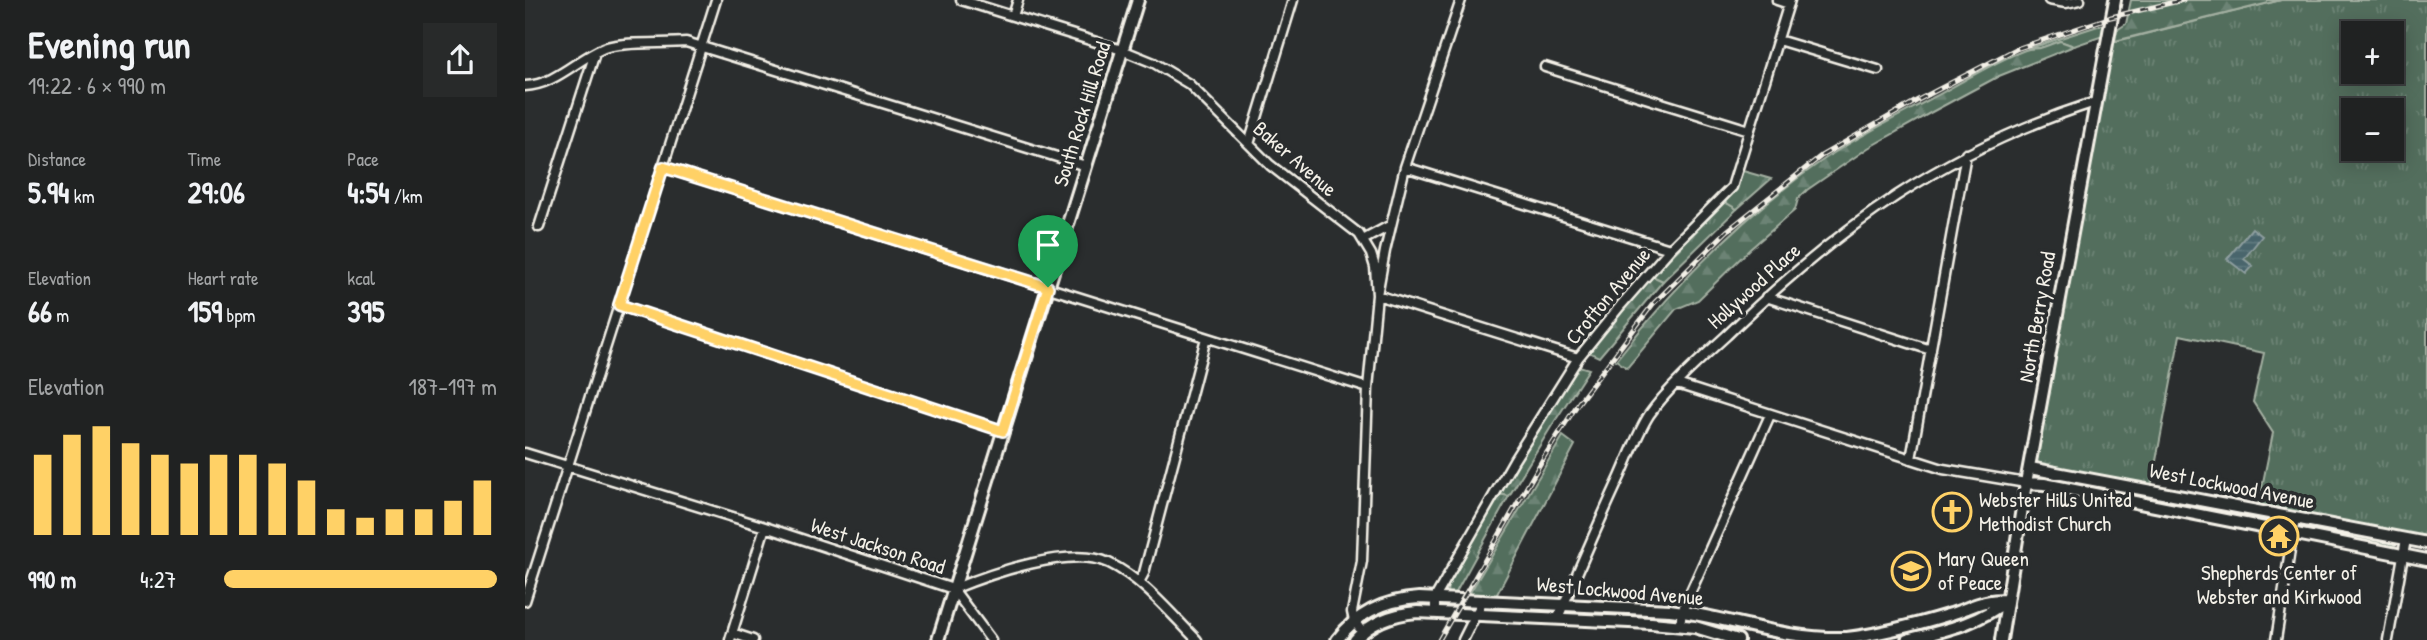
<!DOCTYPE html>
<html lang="en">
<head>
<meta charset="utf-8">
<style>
  body { margin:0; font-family:"Patrick Hand",sans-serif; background:#282a2a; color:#f1f3f6; height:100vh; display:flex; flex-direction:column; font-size:26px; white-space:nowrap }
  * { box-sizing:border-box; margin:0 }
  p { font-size:23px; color:#a2a4a5 }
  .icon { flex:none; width:38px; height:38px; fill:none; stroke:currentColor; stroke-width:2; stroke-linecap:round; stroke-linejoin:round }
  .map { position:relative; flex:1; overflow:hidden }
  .details { display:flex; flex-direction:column; background:#202222; width:525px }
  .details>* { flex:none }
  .buttons { position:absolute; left:1816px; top:21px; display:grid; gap:14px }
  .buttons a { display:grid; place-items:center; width:63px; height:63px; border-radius:0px; background:#202222; box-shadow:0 4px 18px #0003,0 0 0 2px #3d3f40; font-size:35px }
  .pin { position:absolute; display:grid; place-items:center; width:60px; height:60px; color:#fff; margin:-72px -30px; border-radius:50% 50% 50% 0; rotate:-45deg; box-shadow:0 0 7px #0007 }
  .pin .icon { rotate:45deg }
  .round { display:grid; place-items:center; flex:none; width:74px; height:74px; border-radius:0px; background:#282a2a }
  .overview { display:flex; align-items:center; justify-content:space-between; height:119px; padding:0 28px }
  h1 { font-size:38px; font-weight:700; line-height:52px }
  .metrics { display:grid; grid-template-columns:repeat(3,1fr); gap:10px; height:119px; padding:7px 28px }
  .metrics div { display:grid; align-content:center }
  .metrics b { font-size:30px; font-weight:700 }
  .metrics small { font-size:19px; font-weight:400 }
  .metrics p { font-size:19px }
  .chart { height:196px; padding:14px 28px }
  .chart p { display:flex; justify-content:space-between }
  .chart svg { width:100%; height:126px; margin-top:7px; stroke:#ffd166; stroke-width:6 }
  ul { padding:0 28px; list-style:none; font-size:23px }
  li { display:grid; grid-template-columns:112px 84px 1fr; align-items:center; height:52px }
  li i { height:18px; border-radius:9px; background:#ffd166 }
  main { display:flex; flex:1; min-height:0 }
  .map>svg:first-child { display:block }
  .grass { fill:url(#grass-tufts); stroke:#a4b0a2; stroke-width:2; fill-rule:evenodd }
  .forest { fill:url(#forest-firs); stroke:#a4b0a2; stroke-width:2 }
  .water { fill:url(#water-rules); stroke:#8d9d9e; stroke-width:2 }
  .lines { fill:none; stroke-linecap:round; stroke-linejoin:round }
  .street-casing { stroke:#f4f1e8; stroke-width:13 }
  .secondary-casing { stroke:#f4f1e8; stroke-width:16 }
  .street { stroke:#2a2d2e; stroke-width:8 }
  .secondary { stroke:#2a2d2e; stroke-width:10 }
  .rail-casing { stroke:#f4f1e8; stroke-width:5 }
  .rail { stroke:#2a2d2e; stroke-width:2.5; stroke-dasharray:8; stroke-linecap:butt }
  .route-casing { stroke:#fff; stroke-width:14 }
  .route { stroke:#ffd166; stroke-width:9 }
  .labels { text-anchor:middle; stroke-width:7; stroke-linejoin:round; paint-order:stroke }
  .street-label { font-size:21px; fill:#f4f1e8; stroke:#2a2d2e }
  .poi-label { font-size:21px; fill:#f4f1e8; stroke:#2a2d2e; text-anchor:start }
</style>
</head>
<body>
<main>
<section class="details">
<div class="overview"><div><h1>Evening run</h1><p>19:22 · 6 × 990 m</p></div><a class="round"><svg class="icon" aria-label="share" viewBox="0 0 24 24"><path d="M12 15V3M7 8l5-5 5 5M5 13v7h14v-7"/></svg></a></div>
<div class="metrics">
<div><p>Distance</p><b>5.94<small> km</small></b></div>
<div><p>Time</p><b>29:06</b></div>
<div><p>Pace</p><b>4:54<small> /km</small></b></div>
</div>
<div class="metrics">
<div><p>Elevation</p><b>66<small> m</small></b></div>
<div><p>Heart rate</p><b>159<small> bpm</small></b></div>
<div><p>kcal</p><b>395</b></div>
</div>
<div class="chart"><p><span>Elevation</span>187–197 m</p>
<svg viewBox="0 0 160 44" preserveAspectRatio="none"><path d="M5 44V16M15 44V9M25 44V6M35 44V12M45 44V16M55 44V19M65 44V16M75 44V16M85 44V19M95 44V25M105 44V35M115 44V38M125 44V35M135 44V35M145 44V32M155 44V25"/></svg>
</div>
<ul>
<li><b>990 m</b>4:27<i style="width:100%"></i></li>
</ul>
</section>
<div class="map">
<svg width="1902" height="640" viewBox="0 0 1902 640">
  <defs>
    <pattern id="grass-tufts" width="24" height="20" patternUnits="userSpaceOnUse" patternTransform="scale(1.75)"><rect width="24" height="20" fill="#536e5d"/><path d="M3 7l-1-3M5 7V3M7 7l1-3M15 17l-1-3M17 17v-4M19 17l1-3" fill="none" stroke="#6c8374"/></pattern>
    <pattern id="forest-firs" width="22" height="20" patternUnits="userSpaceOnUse" patternTransform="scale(1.75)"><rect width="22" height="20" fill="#536e5d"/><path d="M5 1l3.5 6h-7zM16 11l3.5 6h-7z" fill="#6c8374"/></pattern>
    <pattern id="water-rules" width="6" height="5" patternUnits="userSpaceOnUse" patternTransform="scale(1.75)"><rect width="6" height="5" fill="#48656c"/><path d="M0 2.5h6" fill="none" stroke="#637c81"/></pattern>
  </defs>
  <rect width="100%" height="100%" fill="#2a2d2e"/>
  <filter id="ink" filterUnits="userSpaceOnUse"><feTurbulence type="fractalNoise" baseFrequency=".0143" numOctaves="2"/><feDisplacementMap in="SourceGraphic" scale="14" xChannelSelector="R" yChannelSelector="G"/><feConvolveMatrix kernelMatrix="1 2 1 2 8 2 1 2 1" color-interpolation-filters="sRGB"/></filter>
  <g filter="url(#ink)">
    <!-- grass -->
    <path class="grass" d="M1756,0H1902V540L1733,507L1748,433L1728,402L1739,353L1655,335L1626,487L1517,466L1513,464L1512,460L1588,42ZM1829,33H1867V72H1829ZM1829,110H1867V149H1829Z
      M1579,24L1578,36L1549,46L1535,41L1516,48L1502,49Z
      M1200,202L1212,209L1138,281L1127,276Z
      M975,494L984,496L930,594L922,593L923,585Z
      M1631,495L1763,521V526L1762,528L1630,503Z
      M1779,524L1867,542L1870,545L1868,549L1778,532Z"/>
    <!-- forest -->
    <path class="forest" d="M1606,0H1756L1590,41L1592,30L1601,24Z
      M1535,41L1549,46L1474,76L1405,113L1343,148L1282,190L1273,199L1270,210L1225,249L1173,300L1151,309L1102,368L1091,360C1151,284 1218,215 1298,160C1333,136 1372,117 1409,97C1439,81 1468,62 1500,50C1505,48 1510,49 1515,48C1522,46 1529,43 1535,41Z
      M1218,171L1246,179L1212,209L1200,202L1209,192Z
      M1127,276L1138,281L1074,357L1063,352Z
      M1054,366L1064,369L1026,427L984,496L975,494L1011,432Z
      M1038,436L1050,445L970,598L943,596Z"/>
    <!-- water -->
    <path class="water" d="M1727,228L1737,236L1719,259L1728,266L1721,274L1702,259Z"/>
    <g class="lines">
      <defs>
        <path id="street" d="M436,0L597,50L629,63L664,84L745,165L834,234L846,254L850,267L852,295L1053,358
          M1252,0L1264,4
          M1524,0L1541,3L1555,0
          M488,16L493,0
          M1253,40L1353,70
          M1020,67L1224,130
          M0,86C30,85 52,59 79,48C97,41 140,44 161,42L561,166
          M724,144L768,0
          M138,167L843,388
          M880,167L1145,249
          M14,227L70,53
          M838,240L866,225
          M1241,297L1406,350
          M94,305L478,431
          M1152,384L1418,469L1501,483
          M0,453L240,527L428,589C465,574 546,545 584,563C619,580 645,613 672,640
          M1386,459L1441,154
          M614,582L619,573L681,338
          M428,589L466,640
          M0,601L191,0
          M910,612V598L989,460L1053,358L1096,305L1145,249L1207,187L1265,0
          M1033,618C1053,571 1073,524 1095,477C1104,457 1112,434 1124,415C1142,389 1178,357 1202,335C1314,226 1420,150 1570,102
          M1155,625L1157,611L1245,415
          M207,633L228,640
          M838,633L829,621L827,612L837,561L843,388L852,295L860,251L880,167L936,0
          M205,640L240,527
          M938,640L958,600
          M1751,640L1770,518
          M1863,640L1881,539"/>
        <path id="secondary" d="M1505,468L1902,543
          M1501,483L1519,484L1902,560
          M413,640L613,0
          M812,640C832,613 861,600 894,598L1145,610C1207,618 1258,640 1322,638C1357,634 1393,624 1426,614C1450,606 1456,600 1482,600
          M830,640C846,622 869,614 892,612L1126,623L1170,627L1213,640
          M1382,640C1416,631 1454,624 1482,600
          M1476,640L1501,483L1590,0"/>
      </defs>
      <!-- street casing -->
      <use href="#street" class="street-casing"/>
      <!-- secondary casing -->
      <use href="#secondary" class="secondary-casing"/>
      <!-- street -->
      <use href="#street" class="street"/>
      <!-- secondary -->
      <use href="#secondary" class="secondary"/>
      <defs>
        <path id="rail" d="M914,640L1019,457L1054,402L1128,304L1202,231L1296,156L1393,100L1491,49L1586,17L1658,0"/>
      </defs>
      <!-- rail casing -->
      <use href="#rail" class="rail-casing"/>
      <!-- rail -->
      <use href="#rail" class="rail"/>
    </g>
  </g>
  <g class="lines" filter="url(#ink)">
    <defs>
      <path id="route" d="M138,167L523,287L478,431L94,305Z"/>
    </defs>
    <!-- route casing -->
    <use href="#route" class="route-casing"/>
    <!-- route -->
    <use href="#route" class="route"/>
  </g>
  <!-- icons -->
  <defs>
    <symbol id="church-ring" viewBox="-11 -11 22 22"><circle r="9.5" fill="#2a2d2e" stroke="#ffd166" stroke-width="1.5"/><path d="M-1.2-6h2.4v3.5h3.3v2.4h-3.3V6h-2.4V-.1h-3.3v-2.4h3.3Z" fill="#ffd166"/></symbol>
    <symbol id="temple-ring" viewBox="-11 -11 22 22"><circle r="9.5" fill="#2a2d2e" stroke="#ffd166" stroke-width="1.5"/><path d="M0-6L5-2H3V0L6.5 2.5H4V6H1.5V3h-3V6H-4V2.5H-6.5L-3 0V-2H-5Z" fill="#ffd166"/></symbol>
    <symbol id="school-ring" viewBox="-11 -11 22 22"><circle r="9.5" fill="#2a2d2e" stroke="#ffd166" stroke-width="1.5"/><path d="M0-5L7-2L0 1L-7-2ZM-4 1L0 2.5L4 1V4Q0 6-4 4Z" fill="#ffd166"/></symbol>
  </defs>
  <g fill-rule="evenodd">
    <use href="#church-ring" x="1405" y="490" width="44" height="44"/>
    <use href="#temple-ring" x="1732" y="514" width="44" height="44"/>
    <use href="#school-ring" x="1364" y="549" width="44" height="44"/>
  </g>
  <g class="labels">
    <!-- street labels -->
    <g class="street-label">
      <text transform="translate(557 114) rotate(-73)" y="7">South Rock Hill Road</text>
      <text transform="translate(770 159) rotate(41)" y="7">Baker Avenue</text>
      <text transform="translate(1229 286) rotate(-42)" y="7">Hollywood Place</text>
      <text transform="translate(1083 296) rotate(-50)" y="7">Crofton Avenue</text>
      <text transform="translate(1512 317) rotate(-80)" y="7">North Berry Road</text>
      <text transform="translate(1707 486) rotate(11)" y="7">West Lockwood Avenue</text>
      <text transform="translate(353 546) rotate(18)" y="7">West Jackson Road</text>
      <text transform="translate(1095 591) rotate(5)" y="7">West Lockwood Avenue</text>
    </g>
    <!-- poi labels -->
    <g class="poi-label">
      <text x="1454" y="507">Webster Hills United<tspan x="1454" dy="24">Methodist Church</tspan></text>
      <text x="1413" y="566">Mary Queen<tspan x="1413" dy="24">of Peace</tspan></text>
      <text x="1754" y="580" text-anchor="middle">Shepherds Center of<tspan x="1754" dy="24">Webster and Kirkwood</tspan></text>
    </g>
  </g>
</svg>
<div class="buttons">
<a>+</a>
<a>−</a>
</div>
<div class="pin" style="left:523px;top:287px;background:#1e9e55"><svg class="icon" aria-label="arrive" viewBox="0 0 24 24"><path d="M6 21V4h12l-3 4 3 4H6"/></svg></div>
</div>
</main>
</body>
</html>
